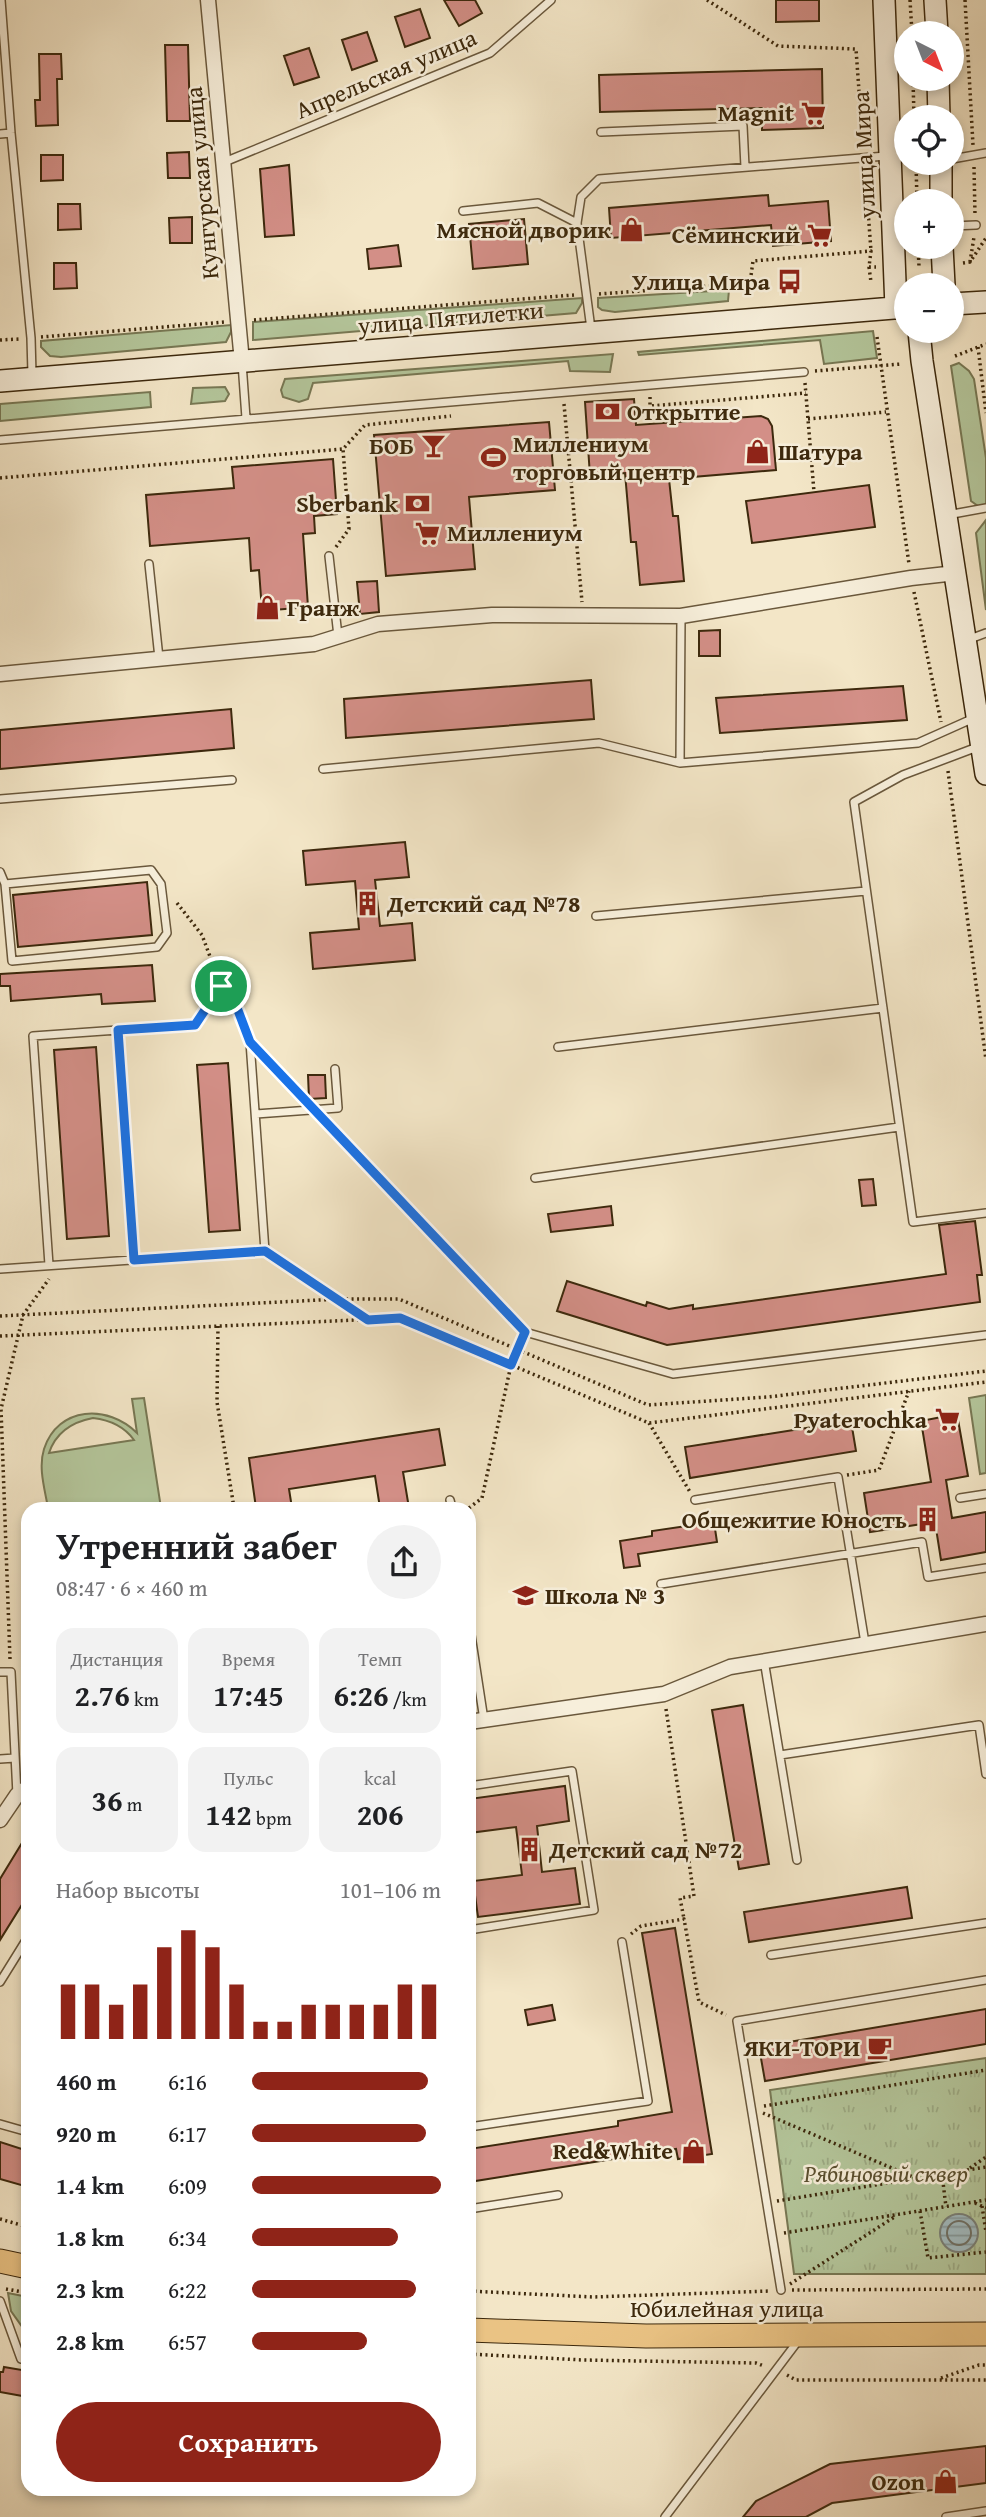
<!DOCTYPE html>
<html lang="ru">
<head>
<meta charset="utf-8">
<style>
  body { margin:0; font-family:"Gentium Book Plus",serif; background:#f2f2f2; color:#202124; height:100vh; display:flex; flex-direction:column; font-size:26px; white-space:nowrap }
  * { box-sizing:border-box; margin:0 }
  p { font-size:23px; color:#757577 }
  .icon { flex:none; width:38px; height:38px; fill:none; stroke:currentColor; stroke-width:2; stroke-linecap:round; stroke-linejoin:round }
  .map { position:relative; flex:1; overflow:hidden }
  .sheet { position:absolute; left:21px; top:1502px; width:455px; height:994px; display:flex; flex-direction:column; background:#fff; border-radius:21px; box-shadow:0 4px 10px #0003 }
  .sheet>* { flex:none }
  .needle { width:46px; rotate:138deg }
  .buttons { position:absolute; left:894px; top:21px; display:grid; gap:14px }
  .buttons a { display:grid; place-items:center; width:70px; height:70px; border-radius:50%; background:#fff; box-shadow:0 4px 10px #0003; font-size:35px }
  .pin { position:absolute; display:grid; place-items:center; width:60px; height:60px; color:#fff; margin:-30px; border:4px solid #fff; border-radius:50%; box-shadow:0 2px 7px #0007 }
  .round { display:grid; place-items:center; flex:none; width:74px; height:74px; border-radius:37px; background:#f2f2f2 }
  .overview { display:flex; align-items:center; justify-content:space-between; height:119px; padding:0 35px }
  h1 { font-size:38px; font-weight:700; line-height:52px }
  .figures { display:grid; grid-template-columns:repeat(3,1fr); gap:10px; height:119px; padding:7px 35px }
  .figures div { display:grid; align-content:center; border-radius:18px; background:#f2f2f2; text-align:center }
  .figures b { font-size:30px; font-weight:700 }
  .figures small { font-size:19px; font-weight:400 }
  .figures p { font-size:19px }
  .chart { height:196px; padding:14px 35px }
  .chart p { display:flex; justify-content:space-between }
  .chart svg { width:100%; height:126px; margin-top:7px; stroke:#8f2418; stroke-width:6 }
  .action { display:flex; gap:14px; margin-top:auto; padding:14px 35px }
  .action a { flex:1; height:80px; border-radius:42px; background:#8f2418; color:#fff; font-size:28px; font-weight:700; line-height:80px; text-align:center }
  ul { padding:0 35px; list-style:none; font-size:23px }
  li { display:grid; grid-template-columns:112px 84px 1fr; align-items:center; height:52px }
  li i { height:18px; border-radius:9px; background:#8f2418 }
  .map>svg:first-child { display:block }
  .grass { fill:#b4c69b; stroke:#787854; stroke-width:2; fill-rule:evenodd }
  .park { fill:url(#park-tufts); stroke:#787854; stroke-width:2 }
  .water { fill:url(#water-rules); stroke:#7a8179; stroke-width:2 }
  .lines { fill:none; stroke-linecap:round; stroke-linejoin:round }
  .shore { stroke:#707267; stroke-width:2 }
  .building { fill:#d38f87; stroke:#3d290d; stroke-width:2 }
  .lane-casing { stroke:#6a583c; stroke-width:10 }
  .street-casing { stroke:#6a583c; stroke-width:17 }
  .secondary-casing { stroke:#3d290d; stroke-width:24 }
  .primary-casing { stroke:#3d290d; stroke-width:25 }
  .path { stroke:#3d290d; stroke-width:3.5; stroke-dasharray:2 3.5; stroke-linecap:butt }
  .lane { stroke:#f7efdb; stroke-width:7 }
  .street { stroke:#f7efdb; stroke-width:14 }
  .secondary { stroke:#f7efdb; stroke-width:21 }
  .primary { stroke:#eac384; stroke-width:23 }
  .route-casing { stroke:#fff; stroke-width:14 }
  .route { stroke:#1a73e8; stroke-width:9 }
  .labels { text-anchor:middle; stroke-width:5; stroke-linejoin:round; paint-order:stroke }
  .street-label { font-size:24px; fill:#3d290d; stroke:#f7efdb }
  .poi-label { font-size:24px; font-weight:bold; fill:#3d290d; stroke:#f7efdb; text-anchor:end }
  .park-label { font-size:24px; font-style:italic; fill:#5b5030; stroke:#f7efdb }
</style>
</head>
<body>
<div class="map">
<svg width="986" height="2517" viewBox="0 0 986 2517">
  <defs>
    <pattern id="park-tufts" width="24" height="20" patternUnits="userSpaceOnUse" patternTransform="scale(1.75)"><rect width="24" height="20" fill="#b4c69b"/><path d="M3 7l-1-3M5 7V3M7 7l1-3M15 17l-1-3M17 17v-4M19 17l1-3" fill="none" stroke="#9caa84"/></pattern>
    <pattern id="water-rules" width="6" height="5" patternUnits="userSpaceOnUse" patternTransform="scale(1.75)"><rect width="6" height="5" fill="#a2bcc1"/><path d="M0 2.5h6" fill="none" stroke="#85999b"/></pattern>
  </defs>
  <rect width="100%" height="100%" fill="#f3e6c7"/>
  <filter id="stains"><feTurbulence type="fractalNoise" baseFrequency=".00286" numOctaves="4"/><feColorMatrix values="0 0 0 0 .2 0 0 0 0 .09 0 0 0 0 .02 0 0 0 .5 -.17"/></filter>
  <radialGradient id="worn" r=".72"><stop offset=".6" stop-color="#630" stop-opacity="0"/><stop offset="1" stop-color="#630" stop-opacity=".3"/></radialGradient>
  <!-- grass -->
  <path class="grass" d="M729,290L728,301L615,312L602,310L598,307V298Z
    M582,298V303L576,313L253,340V322Z
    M231,325V332L226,342L61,357L50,356L41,347V341Z
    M873,331L877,358L824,364L820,340L639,355L638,352Z
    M613,354L610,372L570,371L568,361L313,383L308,399L299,402L283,397L281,390L285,379Z
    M959,363L969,371L974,379L986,458V506H978L971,501L951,366Z
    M225,387L229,394L225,401L191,404L193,388Z
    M150,392L151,407L0,421V404Z
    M986,520V610L976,533Z
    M986,1395V1473L980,1474L969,1398Z
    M144,1398L161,1508H48C45,1490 38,1468 44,1449C58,1406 108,1404 137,1433L132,1399ZM93,1418C110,1420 124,1426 134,1440L49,1453C56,1432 72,1422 93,1418Z
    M8,2293L28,2297V2335L11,2311Z"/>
  <!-- park -->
  <path class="park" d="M986,2058V2274H794L770,2090Z"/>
  <!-- water -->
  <path class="water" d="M940 2233a19 19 0 1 1 38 0a19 19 0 1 1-38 0Z"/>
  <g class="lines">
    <!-- shore -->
    <path class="shore" d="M947 2233a12 12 0 1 1 24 0a12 12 0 1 1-24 0Z"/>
  </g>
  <!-- building -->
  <path class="building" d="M444,0H475L482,13L459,26Z
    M776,0H819V21L776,22Z
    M420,9L430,38L405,47L395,17Z
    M367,32L377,61L352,70L342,40Z
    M165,45H188L190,121H167Z
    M309,48L319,77L294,85L284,56Z
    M39,54H61L62,79H57L58,125L36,126L35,100H40Z
    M822,69L823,128L762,130V108L600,112L599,75Z
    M189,152L190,178H168L167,153Z
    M41,155H63V180L41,181Z
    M289,165L294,235L265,237L260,169Z
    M768,195L769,206L828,201L831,241L773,246L771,225L611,238L609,208Z
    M58,204H80L81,229L58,230Z
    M192,217V243H170L169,218Z
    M524,219L528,264L473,269L469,224Z
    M398,245L401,266L369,269L367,249Z
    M54,263H76L77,288L54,289Z
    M634,399L636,425L761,416L768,419L772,426L776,470L669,479L673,516H678L684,581L640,585L636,542H631L625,473L590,476L585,402Z
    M549,422L555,490L469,497L475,569L386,576L374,435Z
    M333,459L337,514L314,516L315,533L303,534L308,607L262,611L259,570L251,571L249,538L150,546L146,495L234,488L232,467Z
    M869,485L875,527L752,543L746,501Z
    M377,581L379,612L360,614L357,582Z
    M720,630V656H699V631Z
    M591,680L594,719L346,738L344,699Z
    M903,686L907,720L720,733L716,698Z
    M231,709L234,748L0,769V730Z
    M405,842L409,877L375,880L380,926L412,923L415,960L313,969L310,933L359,929L355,881L306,885L303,851Z
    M147,882L152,935L18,947L13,895Z
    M152,965L155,1001L102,1004L101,994L11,1001L10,986H0V974Z
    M96,1047L109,1236L67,1239L54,1050Z
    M228,1063L240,1230L209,1232L197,1065Z
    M308,1075H325L326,1098L309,1099Z
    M873,1179L876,1205L862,1206L859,1180Z
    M611,1206L613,1225L551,1232L548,1214Z
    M975,1221L982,1275H977L980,1302L667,1345L557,1311L567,1281L646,1306L647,1302L669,1309L693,1305V1309L946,1274L939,1225Z
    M957,1414L968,1476L946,1480L952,1518L986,1512V1552L941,1560L935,1522L870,1532L864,1493L931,1482L921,1421Z
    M851,1421L856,1451L690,1478L685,1447Z
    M439,1429L445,1465L403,1472L409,1508H380L375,1476L289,1489L292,1508H256L249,1458Z
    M714,1522L717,1542L638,1554L640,1566L624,1568L620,1541L652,1536V1531Z
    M743,1705L769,1864L739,1869L712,1710Z
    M565,1786L569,1821L537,1826L542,1872L575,1868L580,1904L478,1917L473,1881L522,1875L516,1827L469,1833V1799Z
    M28,1833V1895L0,1940V1879Z
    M907,1887L912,1918L749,1942L744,1912Z
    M675,1928L712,2154L678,2159L676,2149L469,2182V2149L618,2126V2121L672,2112L642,1933Z
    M552,2005L555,2020L528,2025L525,2010Z
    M986,2009V2044L765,2081L759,2047Z
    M0,2142L28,2151V2187L0,2179Z
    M4,2367L28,2371V2397L0,2392V2372H3Z
    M986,2446V2483L832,2503L806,2517H743L756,2501L830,2464Z"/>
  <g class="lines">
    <defs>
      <path id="lane" d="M1,0L11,133L31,338L32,374
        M601,132L743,126L745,167
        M0,134L11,133
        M952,159L986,153
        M222,163L490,53L551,0
        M463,211L538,203L577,223
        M952,226L976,225
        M591,329L577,223L581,197L599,179L886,156
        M242,363L246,418
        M0,440L804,372
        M947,515L986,508
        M329,556L338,636
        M149,564L159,658
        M967,640L986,633
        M980,746L903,775L854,802L913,1222L986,1213
        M680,763L681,617
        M323,769L599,743L680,763L918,743L974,718
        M0,799L232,780
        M151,870L161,884L167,933L157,947L12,961L5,884Z
        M0,872L5,884
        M596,916L866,891
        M558,1047L883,1008
        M256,1114L338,1108L335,1069
        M535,1178L899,1127
        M49,1265L33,1036L118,1030L134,1260
        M0,1269L265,1251L250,1042
        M525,1332L673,1374L986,1335
        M960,1498L986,1494
        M450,1500L452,1508
        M695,1500L838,1477L865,1643
        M661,1584L922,1542L928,1577L986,1568
        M469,1622L484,1720
        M764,1660L797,1860
        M0,1672H11L17,1795
        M780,1755L979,1725L986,1774
        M0,1759L15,1758
        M469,1786L572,1771L594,1910L469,1930
        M771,1955L986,1923
        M0,1982L28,1937
        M0,2124L28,2132
        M469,2127L648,2101L622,1942
        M469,2209L558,2195
        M781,2290L737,2021L986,1980
        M0,2301L21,2359L28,2360
        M665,2517L798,2341
        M946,2517L986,2511"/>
      <path id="street" d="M208,0L242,362
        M0,674L314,644L378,624L492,615L681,616L911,578L956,573
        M469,1722L664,1694L730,1667L986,1624
        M0,1820L17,1795L28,1787"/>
      <path id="secondary" d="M884,0L896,308
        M935,0L937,33
        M938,79L939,117
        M941,163V201
        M942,247L944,285
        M952,304L986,302
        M919,331L922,361L986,774
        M0,381L906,307"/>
      <path id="primary" d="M0,2261L28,2267
        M469,2330L646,2336L986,2334"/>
    </defs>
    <!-- lane casing -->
    <use href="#lane" class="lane-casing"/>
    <!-- street casing -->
    <use href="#street" class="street-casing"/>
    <!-- secondary casing -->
    <use href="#secondary" class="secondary-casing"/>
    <!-- primary casing -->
    <use href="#primary" class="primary-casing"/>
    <!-- path -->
    <path class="path" d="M707,0L778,46L856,49L863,147
      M910,0L912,33
      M965,0L973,145
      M913,79L914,117
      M916,163L917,201
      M974,167L975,215
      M865,169L871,251
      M918,247L919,266
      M970,262L974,237
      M963,263L970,262L986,238
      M869,267L871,282
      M599,294L750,283L753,261L871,251L869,267H876
      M254,320L574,295
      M41,337L225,322
      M877,337L909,564
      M0,340L19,339
      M978,347L986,413
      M955,356L986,344
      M815,371L901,364
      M805,383L814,492
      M650,397V406L806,393
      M564,404L582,602
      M808,419L886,412
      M0,478L343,449L365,425L451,416
      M336,547L349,529L343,449
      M914,592L941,722
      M948,771L986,1060
      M177,903L202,935L221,986L236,1005L246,1030
      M130,1030L195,1025L221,986
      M264,1056L304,1099
      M324,1120L518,1325
      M273,1256L368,1319
      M0,1316L340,1299H399L648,1405L768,1397L986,1371
      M218,1326L217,1402L234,1508
      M0,1336L400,1318L649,1423L986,1382
      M649,1423L690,1492
      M847,1475L879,1470L909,1391
      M469,1508L482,1498L511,1365L517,1350
      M10,1659L1,1409L23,1315L49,1279
      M666,1709L694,1896L680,1898L684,1919
      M631,1934L641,1926L684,1919L699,2002L726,2015
      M764,2106L986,2070
      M763,2113L913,2177
      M970,2168L986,2157
      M942,2174L946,2207
      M777,2201L986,2167
      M975,2203L986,2208
      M982,2206L986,2232
      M920,2211L928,2258L986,2252
      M0,2219L28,2227
      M784,2233L986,2200
      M790,2284L896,2216
      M6,2289L28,2293
      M792,2290L986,2289
      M469,2291L593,2297L770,2291
      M469,2354L583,2360L756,2363L764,2366
      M787,2375L796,2380H986
      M941,2378L979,2365H986"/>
    <!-- lane -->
    <use href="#lane" class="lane"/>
    <!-- street -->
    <use href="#street" class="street"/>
    <!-- secondary -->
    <use href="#secondary" class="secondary"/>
    <!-- primary -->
    <use href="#primary" class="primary"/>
  </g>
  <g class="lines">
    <defs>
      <path id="route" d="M221,986L236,1005L250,1042L525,1332L511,1365L400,1318L368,1320L265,1251L134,1260L118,1030L195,1025Z"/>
    </defs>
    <!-- route casing -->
    <use href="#route" class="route-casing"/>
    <!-- route -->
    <use href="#route" class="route"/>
  </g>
  <!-- icons -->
  <defs>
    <symbol id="supermarket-bare" viewBox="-9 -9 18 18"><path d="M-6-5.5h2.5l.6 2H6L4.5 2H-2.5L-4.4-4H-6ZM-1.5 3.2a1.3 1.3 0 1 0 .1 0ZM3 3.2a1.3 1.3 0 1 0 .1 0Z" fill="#8f2418" stroke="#f7efdb" stroke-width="2.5" paint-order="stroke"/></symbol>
    <symbol id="shop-bare" viewBox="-9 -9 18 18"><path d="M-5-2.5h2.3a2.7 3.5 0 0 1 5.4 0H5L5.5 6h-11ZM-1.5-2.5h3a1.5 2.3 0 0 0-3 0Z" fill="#8f2418" stroke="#f7efdb" stroke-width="2.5" paint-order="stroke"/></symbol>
    <symbol id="bus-bare" viewBox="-9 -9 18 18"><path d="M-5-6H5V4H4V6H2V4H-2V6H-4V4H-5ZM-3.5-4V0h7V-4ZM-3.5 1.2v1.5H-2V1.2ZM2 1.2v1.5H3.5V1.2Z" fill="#8f2418" stroke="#f7efdb" stroke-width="2.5" paint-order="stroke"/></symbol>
    <symbol id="bank-bare" viewBox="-9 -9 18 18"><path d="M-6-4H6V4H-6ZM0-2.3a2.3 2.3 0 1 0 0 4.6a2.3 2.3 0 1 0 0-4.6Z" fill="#8f2418" stroke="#f7efdb" stroke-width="2.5" paint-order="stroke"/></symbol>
    <symbol id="bar-bare" viewBox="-9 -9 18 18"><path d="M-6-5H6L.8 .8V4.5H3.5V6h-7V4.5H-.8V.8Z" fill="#8f2418" stroke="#f7efdb" stroke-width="2.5" paint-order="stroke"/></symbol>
    <symbol id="stadium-bare" viewBox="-9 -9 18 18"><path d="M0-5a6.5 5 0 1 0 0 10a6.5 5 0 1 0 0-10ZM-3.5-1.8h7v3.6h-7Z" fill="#8f2418" stroke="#f7efdb" stroke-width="2.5" paint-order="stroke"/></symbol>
    <symbol id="building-bare" viewBox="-9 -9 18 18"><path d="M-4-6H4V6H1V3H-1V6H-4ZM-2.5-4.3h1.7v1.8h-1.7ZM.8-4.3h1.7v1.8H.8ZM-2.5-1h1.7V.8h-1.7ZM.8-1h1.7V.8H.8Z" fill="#8f2418" stroke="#f7efdb" stroke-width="2.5" paint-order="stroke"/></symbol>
    <symbol id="school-bare" viewBox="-9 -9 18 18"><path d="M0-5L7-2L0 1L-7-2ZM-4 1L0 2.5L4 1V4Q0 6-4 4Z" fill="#8f2418" stroke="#f7efdb" stroke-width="2.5" paint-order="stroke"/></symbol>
    <symbol id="cafe-bare" viewBox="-9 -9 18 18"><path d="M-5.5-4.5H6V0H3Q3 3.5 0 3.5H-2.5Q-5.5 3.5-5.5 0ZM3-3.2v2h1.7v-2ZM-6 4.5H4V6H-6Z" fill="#8f2418" stroke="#f7efdb" stroke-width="2.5" paint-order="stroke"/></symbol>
  </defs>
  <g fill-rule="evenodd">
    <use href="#supermarket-bare" x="796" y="96" width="35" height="35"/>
    <use href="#shop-bare" x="614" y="212" width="35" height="35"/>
    <use href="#supermarket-bare" x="802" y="218" width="35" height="35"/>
    <use href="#bus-bare" x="772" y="264" width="35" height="35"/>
    <use href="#bank-bare" x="590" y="394" width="35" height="35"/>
    <use href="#bar-bare" x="416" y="428" width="35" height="35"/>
    <use href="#shop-bare" x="740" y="434" width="35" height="35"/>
    <use href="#stadium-bare" x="476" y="440" width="35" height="35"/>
    <use href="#bank-bare" x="400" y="486" width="35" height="35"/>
    <use href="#supermarket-bare" x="410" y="516" width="35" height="35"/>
    <use href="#shop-bare" x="250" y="590" width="35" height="35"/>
    <use href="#building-bare" x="350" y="886" width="35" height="35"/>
    <use href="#supermarket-bare" x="930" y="1402" width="35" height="35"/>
    <use href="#building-bare" x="910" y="1502" width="35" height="35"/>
    <use href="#school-bare" x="508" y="1578" width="35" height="35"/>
    <use href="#building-bare" x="512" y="1832" width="35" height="35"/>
    <use href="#cafe-bare" x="862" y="2030" width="35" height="35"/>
    <use href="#shop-bare" x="676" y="2134" width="35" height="35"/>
    <use href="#shop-bare" x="928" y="2464" width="35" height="35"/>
  </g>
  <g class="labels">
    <!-- street labels -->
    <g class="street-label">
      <text transform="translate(386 74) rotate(-23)" y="8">Апрельская улица</text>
      <text transform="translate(864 155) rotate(-93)" y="8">улица Мира</text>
      <text transform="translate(202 183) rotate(-95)" y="8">Кунгурская улица</text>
      <text transform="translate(451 318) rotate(-5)" y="8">улица Пятилетки</text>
      <text x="727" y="2317">Юбилейная улица</text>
    </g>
    <!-- poi labels -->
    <g class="poi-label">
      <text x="794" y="121">Magnit</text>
      <text x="611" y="238">Мясной дворик</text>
      <text x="800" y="243">Сёминский</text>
      <text x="770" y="290">Улица Мира</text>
      <text x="627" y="420" text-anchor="start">Открытие</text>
      <text x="513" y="452" text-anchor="start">Миллениум<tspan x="513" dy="28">торговый центр</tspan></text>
      <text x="414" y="454">БОБ</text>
      <text x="778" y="460" text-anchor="start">Шатура</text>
      <text x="398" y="512">Sberbank</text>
      <text x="447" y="541" text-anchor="start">Миллениум</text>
      <text x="287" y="616" text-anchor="start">Гранж</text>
      <text x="387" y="912" text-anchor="start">Детский сад №78</text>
      <text x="927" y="1428">Pyaterochka</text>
      <text x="907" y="1528">Общежитие Юность</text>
      <text x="545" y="1604" text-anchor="start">Школа № 3</text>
      <text x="549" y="1858" text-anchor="start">Детский сад №72</text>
      <text x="860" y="2056">ЯКИ-ТОРИ</text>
      <text x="673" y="2159">Red&amp;White</text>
      <text x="925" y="2490">Ozon</text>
    </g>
    <!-- park labels -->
    <g class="park-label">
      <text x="886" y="2182">Рябиновый сквер</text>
    </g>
  </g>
  <rect width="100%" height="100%" filter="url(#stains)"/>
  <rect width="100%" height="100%" fill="url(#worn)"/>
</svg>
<div class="buttons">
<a><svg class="needle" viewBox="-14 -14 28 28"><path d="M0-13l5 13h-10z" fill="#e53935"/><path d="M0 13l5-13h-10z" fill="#757577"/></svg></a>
<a><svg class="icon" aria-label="locate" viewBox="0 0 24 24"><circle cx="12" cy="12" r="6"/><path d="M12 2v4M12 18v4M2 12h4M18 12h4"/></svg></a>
<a>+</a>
<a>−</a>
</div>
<div class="pin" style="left:221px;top:986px;background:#1e9e55"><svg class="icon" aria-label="arrive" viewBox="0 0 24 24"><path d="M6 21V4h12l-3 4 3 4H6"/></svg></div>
<section class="sheet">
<div class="overview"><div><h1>Утренний забег</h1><p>08:47 · 6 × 460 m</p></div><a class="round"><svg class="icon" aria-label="share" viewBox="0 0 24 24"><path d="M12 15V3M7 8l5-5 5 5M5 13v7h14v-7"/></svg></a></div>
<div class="figures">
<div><p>Дистанция</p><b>2.76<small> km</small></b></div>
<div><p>Время</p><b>17:45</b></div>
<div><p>Темп</p><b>6:26<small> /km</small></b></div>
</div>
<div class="figures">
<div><b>36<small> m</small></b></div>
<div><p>Пульс</p><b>142<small> bpm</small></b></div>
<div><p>kcal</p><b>206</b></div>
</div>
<div class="chart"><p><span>Набор высоты</span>101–106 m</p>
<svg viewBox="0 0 160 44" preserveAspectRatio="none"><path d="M5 44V25M15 44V25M25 44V32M35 44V25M45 44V12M55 44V6M65 44V12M75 44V25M85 44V38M95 44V38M105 44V32M115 44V32M125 44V32M135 44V32M145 44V25M155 44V25"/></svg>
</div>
<ul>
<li><b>460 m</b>6:16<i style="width:93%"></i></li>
<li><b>920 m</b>6:17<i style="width:92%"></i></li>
<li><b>1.4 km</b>6:09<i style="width:100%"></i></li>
<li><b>1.8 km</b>6:34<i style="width:77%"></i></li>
<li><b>2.3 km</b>6:22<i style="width:87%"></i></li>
<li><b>2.8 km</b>6:57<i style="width:61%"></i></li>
</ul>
<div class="action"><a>Сохранить</a></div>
</section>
</div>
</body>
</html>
